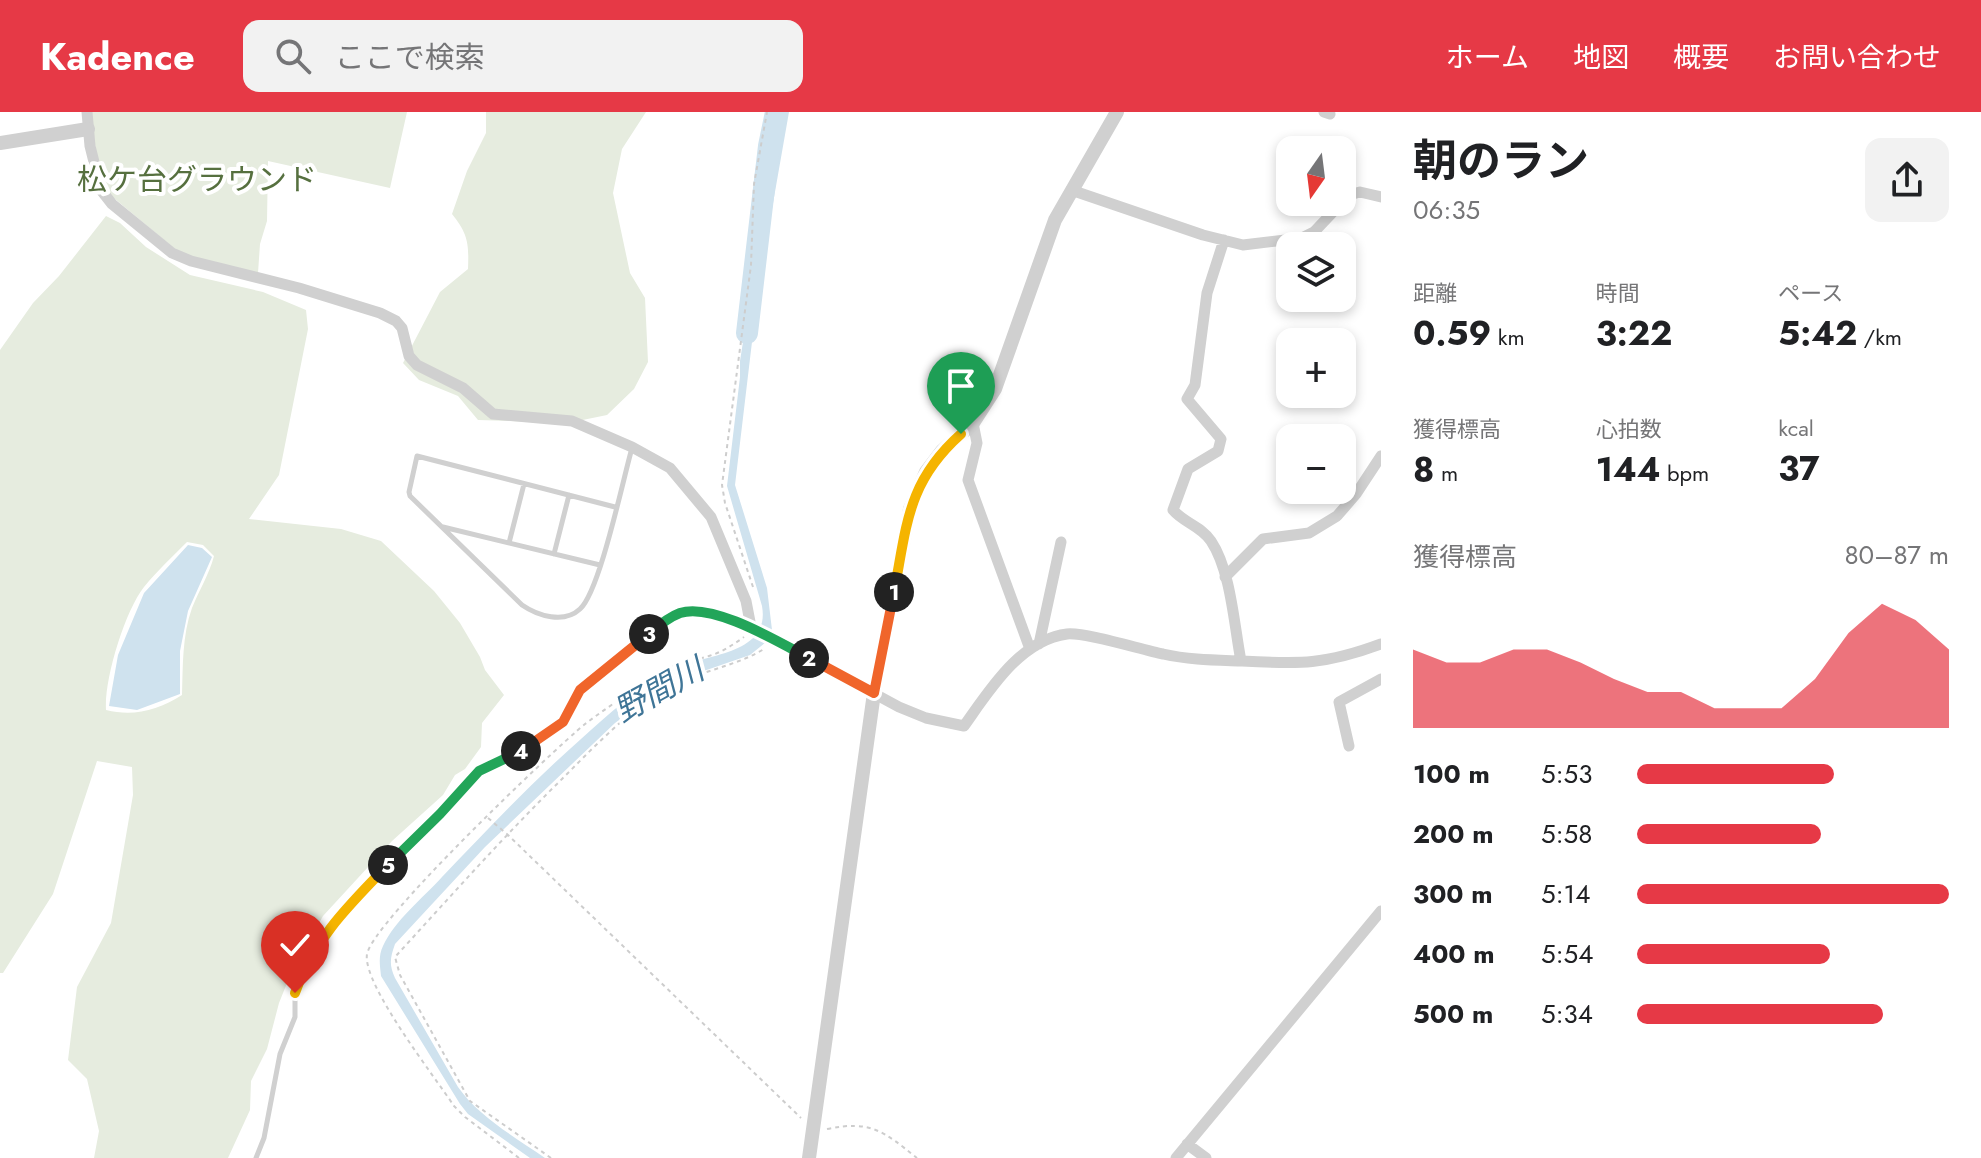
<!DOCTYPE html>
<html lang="ja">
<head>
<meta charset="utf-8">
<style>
  body { margin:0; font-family:Jost,"Noto Sans JP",sans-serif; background:#f2f2f2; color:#202124; height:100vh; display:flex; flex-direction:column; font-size:30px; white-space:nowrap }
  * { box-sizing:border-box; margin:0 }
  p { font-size:26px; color:#757577 }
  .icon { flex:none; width:44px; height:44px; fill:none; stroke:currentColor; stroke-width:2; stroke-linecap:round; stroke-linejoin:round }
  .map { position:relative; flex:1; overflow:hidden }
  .drawer { display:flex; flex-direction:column; background:#fff; width:600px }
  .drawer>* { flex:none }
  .needle { width:52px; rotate:194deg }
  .controls { position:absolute; left:1276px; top:24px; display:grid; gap:16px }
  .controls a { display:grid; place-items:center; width:80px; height:80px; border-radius:16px; background:#fff; box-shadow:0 4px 12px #0003; font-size:40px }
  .pin { position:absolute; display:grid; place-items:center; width:68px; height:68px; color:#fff; margin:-82px -34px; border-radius:50% 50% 50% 0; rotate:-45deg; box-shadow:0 0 8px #0007 }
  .pin .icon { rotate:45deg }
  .km { position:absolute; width:40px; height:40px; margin:-20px; border-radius:50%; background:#222; color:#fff; font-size:22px; line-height:40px; text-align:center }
  .round { display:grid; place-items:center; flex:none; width:84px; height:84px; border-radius:16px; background:#f2f2f2 }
  .summary { display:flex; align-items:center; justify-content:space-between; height:136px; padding:0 32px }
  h1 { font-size:44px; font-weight:700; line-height:60px }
  .metrics { display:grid; grid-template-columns:repeat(3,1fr); gap:12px; height:136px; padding:8px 32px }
  .metrics div { display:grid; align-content:center }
  .metrics b { font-size:34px; font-weight:700 }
  .metrics small { font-size:22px; font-weight:400 }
  .metrics p { font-size:22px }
  .chart { height:224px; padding:16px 32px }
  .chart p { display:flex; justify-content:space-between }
  .chart svg { width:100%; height:144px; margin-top:8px; fill:#e63946; opacity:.7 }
  ul { padding:0 32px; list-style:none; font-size:26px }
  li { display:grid; grid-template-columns:128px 96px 1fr; align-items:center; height:60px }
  li i { height:20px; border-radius:10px; background:#e63946 }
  header { display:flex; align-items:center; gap:48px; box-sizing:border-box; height:112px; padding:0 40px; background:#e63946; color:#fff }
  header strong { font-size:38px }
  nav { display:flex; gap:44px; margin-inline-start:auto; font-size:28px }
  .search { width:560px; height:72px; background:#f2f2f2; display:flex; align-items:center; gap:20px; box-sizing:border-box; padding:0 28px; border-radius:16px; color:#757577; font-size:30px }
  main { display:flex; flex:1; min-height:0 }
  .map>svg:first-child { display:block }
  .green { fill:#e6ecdf; fill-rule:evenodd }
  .water { fill:#cfe2ee }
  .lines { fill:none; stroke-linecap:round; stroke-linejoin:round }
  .river { stroke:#cfe2ee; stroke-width:22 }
  .path { stroke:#cdcdcd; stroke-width:2; stroke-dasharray:4 4; stroke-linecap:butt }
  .service { stroke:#d0d0d0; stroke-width:5 }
  .minor { stroke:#d0d0d0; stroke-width:11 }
  .tertiary { stroke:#d0d0d0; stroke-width:14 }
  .split-1-casing { stroke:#fff; stroke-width:16 }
  .split-2-casing { stroke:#fff; stroke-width:16 }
  .split-3-casing { stroke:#fff; stroke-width:16 }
  .split-4-casing { stroke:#fff; stroke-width:16 }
  .split-5-casing { stroke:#fff; stroke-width:16 }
  .split-6-casing { stroke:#fff; stroke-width:16 }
  .split-1 { stroke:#f5b400; stroke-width:10 }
  .split-2 { stroke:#f0652b; stroke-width:10 }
  .split-3 { stroke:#22a559; stroke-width:10 }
  .split-4 { stroke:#f0652b; stroke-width:10 }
  .split-5 { stroke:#22a559; stroke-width:10 }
  .split-6 { stroke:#f5b400; stroke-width:10 }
  .labels { text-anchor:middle; stroke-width:8; stroke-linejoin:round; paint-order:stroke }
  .park-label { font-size:30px; fill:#56703f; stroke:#fff }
  .water-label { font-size:32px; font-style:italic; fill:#3f7597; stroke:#fff }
</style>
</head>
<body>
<header>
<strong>Kadence</strong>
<div class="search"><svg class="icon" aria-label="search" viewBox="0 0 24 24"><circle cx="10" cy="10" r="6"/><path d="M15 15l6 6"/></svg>ここで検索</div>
<nav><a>ホーム</a><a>地図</a><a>概要</a><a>お問い合わせ</a></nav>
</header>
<main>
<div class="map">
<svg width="1381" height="1046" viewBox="0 0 1381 1046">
  <rect width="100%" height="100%" fill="#fff"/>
  <!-- green -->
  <path class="green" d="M91,0H407L390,76L268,49L267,109L260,132L258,161L195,147L175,137L109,82L97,49Z
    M486,0H646L622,37L613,81L630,161L645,186L648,250L634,277L607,303L568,311L478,308L458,284L419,268L403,251L440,180L468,157C469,131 468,122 452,102L467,59L486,21Z
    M106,104L120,111L146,135L190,163L263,180L306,198L308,217L279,363L249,407L341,417L381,429L434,479L460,511L480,545L485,558L504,583L482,611L481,635L465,657L455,663L443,683L392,729L323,804L291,861L279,891L267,937L251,969L250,998L228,1046H94L99,1019L87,967L68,948L77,875L111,811L133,683L132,655L97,649L53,782L3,861H0V238L33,191L59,164ZM187,430L203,433L214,444C209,463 199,478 192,496C182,524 183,554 182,583C158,598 134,605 106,598C104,567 125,499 144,475C157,459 173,444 187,430Z"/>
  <!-- water -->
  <path class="water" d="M779,0H789L759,171L735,373L767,476L772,518L766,530L750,543L669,571L615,611L485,735L395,832C390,846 389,853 395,866L458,975C479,1005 515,1025 545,1046H530L468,1002L460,992L381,864C380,854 378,844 383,834C395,808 423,786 442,765C487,718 532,670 581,627C609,602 638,575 673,557C702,542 771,544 762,494L727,374L740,265V249Z
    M188,433L202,436L212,445L188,499L180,539V582L137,598L109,594L118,543L144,481Z"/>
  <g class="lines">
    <!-- river -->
    <path class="river" d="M747,221L769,34L776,0"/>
    <!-- path -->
    <path class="path" d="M753,475L725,391L722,373L751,153L754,72L767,0
      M488,706L508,723L801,1006
      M827,1017C871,1008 883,1019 917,1046
      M519,1046L465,1005L454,994C435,965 362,872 367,842C373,810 552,639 585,612C609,594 635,577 661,560C676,550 695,549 712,543C724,539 734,532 744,525
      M551,1046L470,989L400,863L395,845C450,785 504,724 562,667C592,637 622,605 658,582C690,560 731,557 764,537"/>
    <!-- service -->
    <path class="service" d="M615,395L417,344L409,380L410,384L522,493C538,504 564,512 580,497C600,479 623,367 632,336
      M443,415L600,453
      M509,431L524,372
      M554,442L569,383
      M256,1046L264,1026L280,942L295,905V881L304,856L341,801L440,702L479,659L518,641L563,610L580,578L669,506C696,494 722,506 750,514"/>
    <!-- minor -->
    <path class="minor" d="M87,0L90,34L101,78L112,92L172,141L191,149L299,176L380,201L396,209L402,216L409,244L417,253L463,276L493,302L572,309L632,335L670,356L711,405L746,489L751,515L899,595L926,606L964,614C989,579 1020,528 1067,522C1086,520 1142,538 1163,542C1190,548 1215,548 1242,549C1300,552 1325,553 1381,532
      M1324,0L1330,2
      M1071,78L1203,123L1243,133L1302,126L1314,120L1349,83L1360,80L1381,85
      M1224,128L1207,181L1195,273L1187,287L1221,327L1218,339L1188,357L1173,398C1184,411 1201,414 1211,429C1231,459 1234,513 1241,549
      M973,311L977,331L968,368L1030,537
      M1225,465L1263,427L1309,421L1337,404L1356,382L1381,344
      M1039,532L1061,430
      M1349,634L1339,590L1381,567
      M1187,1032L1206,1046
      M1176,1046L1381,799"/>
    <!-- tertiary -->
    <path class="tertiary" d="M0,31L88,17
      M809,1046L874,581L910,397L926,360L942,339L973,311L995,277L1055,108L1117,0"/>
  </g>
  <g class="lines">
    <defs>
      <path id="split-1" d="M894,480C907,413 907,370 961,322"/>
      <path id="split-2" d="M809,546L874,581L894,480"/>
      <path id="split-3" d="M649,522C658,514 669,505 680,501C713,490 780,531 809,546"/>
      <path id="split-4" d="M521,639L563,610L580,578L649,522"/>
      <path id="split-5" d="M388,753L440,702L479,659L521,639"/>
      <path id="split-6" d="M295,881C312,829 351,791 388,753"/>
    </defs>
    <!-- split-1 casing -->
    <use href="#split-1" class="split-1-casing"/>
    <!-- split-2 casing -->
    <use href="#split-2" class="split-2-casing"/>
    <!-- split-3 casing -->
    <use href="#split-3" class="split-3-casing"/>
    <!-- split-4 casing -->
    <use href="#split-4" class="split-4-casing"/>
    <!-- split-5 casing -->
    <use href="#split-5" class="split-5-casing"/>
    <!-- split-6 casing -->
    <use href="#split-6" class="split-6-casing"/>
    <!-- split-1 -->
    <use href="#split-1" class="split-1"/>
    <!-- split-2 -->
    <use href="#split-2" class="split-2"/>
    <!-- split-3 -->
    <use href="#split-3" class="split-3"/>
    <!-- split-4 -->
    <use href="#split-4" class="split-4"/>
    <!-- split-5 -->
    <use href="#split-5" class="split-5"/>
    <!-- split-6 -->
    <use href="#split-6" class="split-6"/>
  </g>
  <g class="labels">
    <!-- park labels -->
    <g class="park-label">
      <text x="197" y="78">松ケ台グラウンド</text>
    </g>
    <!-- water labels -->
    <g class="water-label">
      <text transform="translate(659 578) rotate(-29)" y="11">野間川</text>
    </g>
  </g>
</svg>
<div class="controls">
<a><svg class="needle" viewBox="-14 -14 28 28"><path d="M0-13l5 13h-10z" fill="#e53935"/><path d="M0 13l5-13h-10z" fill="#757577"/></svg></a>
<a><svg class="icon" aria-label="layers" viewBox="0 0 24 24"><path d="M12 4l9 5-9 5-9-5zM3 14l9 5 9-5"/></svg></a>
<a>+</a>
<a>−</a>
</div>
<div class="pin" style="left:961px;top:322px;background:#1e9e55"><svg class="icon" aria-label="arrive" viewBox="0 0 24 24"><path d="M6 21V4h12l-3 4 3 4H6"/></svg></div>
<div class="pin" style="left:295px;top:881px;background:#d93025"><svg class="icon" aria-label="check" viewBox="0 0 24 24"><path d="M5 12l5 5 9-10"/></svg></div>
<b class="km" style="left:894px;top:480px">1</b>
<b class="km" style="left:809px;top:546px">2</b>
<b class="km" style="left:649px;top:522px">3</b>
<b class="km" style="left:521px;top:639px">4</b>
<b class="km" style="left:388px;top:753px">5</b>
</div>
<section class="drawer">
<div class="summary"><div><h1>朝のラン</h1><p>06:35</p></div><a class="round"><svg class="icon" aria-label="share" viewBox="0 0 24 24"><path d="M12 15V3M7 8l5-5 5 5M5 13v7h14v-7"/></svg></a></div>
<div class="metrics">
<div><p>距離</p><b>0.59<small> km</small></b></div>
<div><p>時間</p><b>3:22</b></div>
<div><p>ペース</p><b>5:42<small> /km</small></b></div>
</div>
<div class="metrics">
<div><p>獲得標高</p><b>8<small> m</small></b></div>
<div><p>心拍数</p><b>144<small> bpm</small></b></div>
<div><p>kcal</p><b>37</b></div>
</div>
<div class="chart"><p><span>獲得標高</span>80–87 m</p>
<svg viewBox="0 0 160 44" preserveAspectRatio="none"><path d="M0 44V20L10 24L20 24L30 20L40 20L50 24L60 29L70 33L80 33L90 38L100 38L110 38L120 29L130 15L140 6L150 11L160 20V44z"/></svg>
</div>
<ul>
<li><b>100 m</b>5:53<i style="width:63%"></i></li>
<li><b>200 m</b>5:58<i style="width:59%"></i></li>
<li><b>300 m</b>5:14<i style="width:100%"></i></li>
<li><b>400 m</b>5:54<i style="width:62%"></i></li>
<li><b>500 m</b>5:34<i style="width:79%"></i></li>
</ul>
</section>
</main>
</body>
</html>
